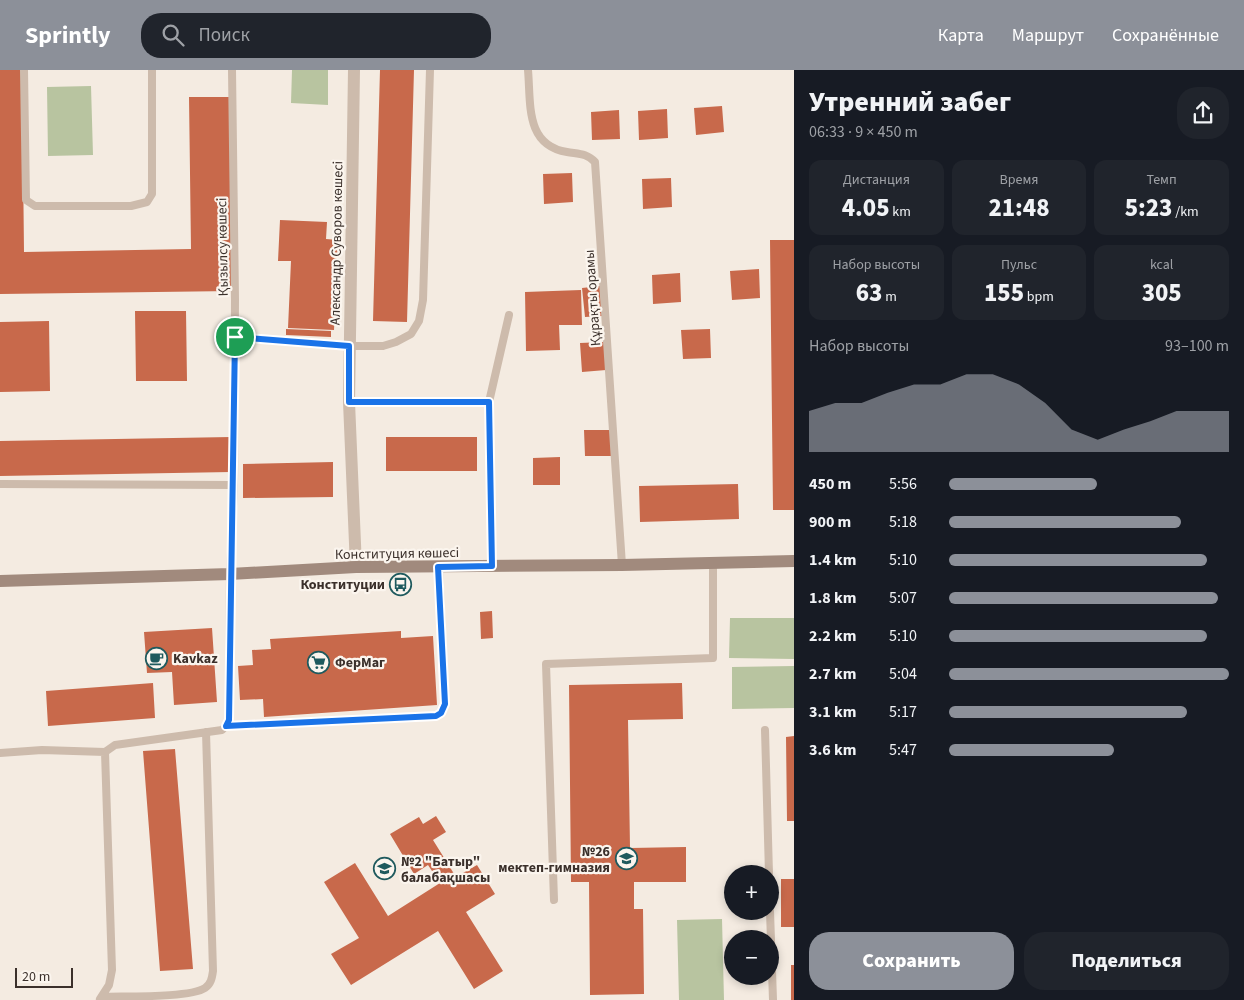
<!DOCTYPE html>
<html lang="ru">
<head>
<meta charset="utf-8">
<style>
  body { margin:0; font-family:"Source Sans 3",sans-serif; background:#20242c; color:#f1f3f6; height:100vh; display:flex; flex-direction:column; font-size:19px; white-space:nowrap }
  * { box-sizing:border-box; margin:0 }
  p { font-size:16px; color:#9ea1a6 }
  .icon { flex:none; width:28px; height:28px; fill:none; stroke:currentColor; stroke-width:2; stroke-linecap:round; stroke-linejoin:round }
  .map { position:relative; flex:1; overflow:hidden }
  .sheet { display:flex; flex-direction:column; background:#171b24; width:450px }
  .sheet>* { flex:none }
  .buttons { position:absolute; left:724px; top:795px; display:grid; gap:10px }
  .buttons a { display:grid; place-items:center; width:55px; height:55px; border-radius:50%; background:#171b24; box-shadow:0 2px 8px #0003; font-size:25px }
  .scale { position:absolute; left:15px; bottom:12px; width:58px; box-sizing:border-box; padding-left:5px; border:2px solid #3b302b; border-top:0; font-size:14px; line-height:18px; white-space:nowrap; color:#3b302b; -webkit-text-stroke:4px #fbf5ee; paint-order:stroke }
  .pin { position:absolute; display:grid; place-items:center; width:42px; height:42px; color:#fff; margin:-21px; border:2px solid #fff; border-radius:50%; box-shadow:0 1px 5px #0007 }
  .round { display:grid; place-items:center; flex:none; width:52px; height:52px; border-radius:20px; background:#20242c }
  .summary { display:flex; align-items:center; justify-content:space-between; height:85px; padding:0 15px }
  h1 { font-size:28px; font-weight:800; line-height:38px }
  .metrics { display:grid; grid-template-columns:repeat(3,1fr); gap:8px; height:85px; padding:5px 15px }
  .metrics div { display:grid; align-content:center; border-radius:12px; background:#20242c; text-align:center }
  .metrics b { font-size:25px; font-weight:800 }
  .metrics small { font-size:14px; font-weight:400 }
  .metrics p { font-size:14px }
  .chart { height:140px; padding:10px 15px }
  .chart p { display:flex; justify-content:space-between }
  .chart svg { width:100%; height:90px; margin-top:5px; fill:#8c9099; opacity:.7 }
  .action { display:flex; gap:10px; margin-top:auto; padding:10px 15px }
  .action a { flex:1; height:58px; border-radius:20px; background:#8c9099; color:#fff; font-size:20px; font-weight:800; line-height:58px; text-align:center }
  .action a+a { background:#20242c; color:#f1f3f6 }
  ul { padding:0 15px; list-style:none; font-size:16px }
  li { display:grid; grid-template-columns:80px 60px 1fr; align-items:center; height:38px }
  li i { height:12px; border-radius:6px; background:#8c9099 }
  header { display:flex; align-items:center; gap:30px; box-sizing:border-box; height:70px; padding:0 25px; background:#8c9099; color:#fff }
  header strong { font-size:24px }
  nav { display:flex; gap:28px; margin-inline-start:auto; font-size:18px }
  .search { width:350px; height:45px; background:#20242c; display:flex; align-items:center; gap:12px; box-sizing:border-box; padding:0 18px; border-radius:20px; color:#9ea1a6; font-size:19px }
  main { display:flex; flex:1; min-height:0 }
  .map>svg:first-child { display:block }
  .grass { fill:#b8c4a0 }
  .building { fill:#c8694b }
  .lines { fill:none; stroke-linecap:round; stroke-linejoin:round }
  .service { stroke:#cdbbac; stroke-width:8 }
  .minor { stroke:#cdbbac; stroke-width:12 }
  .secondary { stroke:#a18a7d; stroke-width:12 }
  .route-casing { stroke:#fff; stroke-width:10 }
  .route { stroke:#1a73e8; stroke-width:6 }
  .labels { text-anchor:middle; stroke-width:4.5; stroke-linejoin:round; paint-order:stroke }
  .street-label { font-size:14px; fill:#3b302b; stroke:#fbf5ee }
  .poi-label { font-size:14px; font-weight:bold; fill:#3b302b; stroke:#fbf5ee; text-anchor:start }
</style>
</head>
<body>
<header>
<strong>Sprintly</strong>
<div class="search"><svg class="icon" aria-label="search" viewBox="0 0 24 24"><circle cx="10" cy="10" r="6"/><path d="M15 15l6 6"/></svg>Поиск</div>
<nav><a>Карта</a><a>Маршрут</a><a>Сохранённые</a></nav>
</header>
<main>
<div class="map">
<svg width="794" height="930" viewBox="0 0 794 930">
  <rect width="100%" height="100%" fill="#f4ebe1"/>
  <!-- grass -->
  <path class="grass" d="M292,0H328V35L291,33Z
    M91,16L93,85L48,86L47,17Z
    M730,548H794V589L729,588Z
    M794,596V638L732,639V597Z
    M722,849L724,930H679L677,850Z"/>
  <!-- building -->
  <path class="building" d="M0,0H22L24,182L191,179L189,27H231L233,221L0,224Z
    M380,0H414L407,252L373,251Z
    M722,36L724,62L696,65L694,38Z
    M667,39L668,68L639,70L638,41Z
    M619,40L620,69L592,70L591,42Z
    M572,103L573,132L544,134L543,104Z
    M671,108L672,137L643,139L642,109Z
    M280,150L327,152L326,169L338,170L334,260L288,258L291,191H278Z
    M770,170H794V440H773Z
    M759,199L760,228L732,230L730,201Z
    M680,203L681,232L653,234L652,205Z
    M600,216L602,246L585,247L582,218Z
    M581,220L582,255H559L560,280L526,281L525,222Z
    M135,241H186L187,311H136Z
    M49,251L50,321L0,322V252Z
    M286,259L331,261V267L286,265Z
    M710,259L711,288L683,289L681,260Z
    M604,272L606,300L582,302L580,273Z
    M584,360H611L612,386H585Z
    M231,367V402L0,406V371Z
    M386,367H477V401H386Z
    M560,387V415H533V388Z
    M333,392V427L243,428V394Z
    M738,414L739,449L640,452L639,416Z
    M492,541L493,568L481,569L480,542Z
    M212,558L217,632L174,635L172,602L147,603L144,562Z
    M401,561V568L433,566L437,635L264,647L263,629L240,630L238,596L253,595L252,580L271,579L270,569Z
    M153,613L155,648L48,656L46,621Z
    M682,613L683,649L628,650L630,778L686,777V812H634V839H643L644,924L590,925L589,812H571L569,615Z
    M794,666V751H787L786,667Z
    M175,679L193,899L160,901L143,681Z
    M436,746L446,762L433,770L456,807L477,795L495,824L466,842L503,901L474,919L438,861L351,915L331,884L359,868L324,812L355,793L388,846L440,813L428,795L414,804L390,764L419,747L423,754Z
    M781,809H794V857H781Z
    M791,895H794V930H791Z"/>
  <g class="lines">
    <!-- service -->
    <path class="service" d="M24,0L26,130L35,136H131L147,132L152,124V0
      M528,0C531,34 525,75 567,82C578,84 587,83 595,92L622,495
      M235,267L349,276H383L396,272L411,264L419,251L423,230L430,0
      M349,332H489L492,496
      M489,332L509,245
      M0,414L234,415
      M226,656L436,646L441,643L445,633L439,497
      M765,660L769,804
      M0,683L42,680L105,682L115,675L222,660L226,656L229,650L230,504L234,415L235,229L232,0
      M554,830L546,594L713,588V493
      M770,841L773,930
      M102,927C124,926 190,928 205,918C211,914 212,908 213,901L206,662
      M100,929L109,915L112,900L105,682"/>
    <!-- minor -->
    <path class="minor" d="M354,0L349,332L356,497"/>
    <!-- secondary -->
    <path class="secondary" d="M0,511L230,504L356,497L622,495L794,491"/>
  </g>
  <g class="lines">
    <defs>
      <path id="route" d="M235,267L349,276V332H489L492,496L438,497L445,634L441,643L436,646L226,656L229,650C230,522 234,395 235,267Z"/>
    </defs>
    <!-- route casing -->
    <use href="#route" class="route-casing"/>
    <!-- route -->
    <use href="#route" class="route"/>
  </g>
  <!-- icons -->
  <defs>
    <symbol id="bus-ring" viewBox="-11 -11 22 22"><circle r="9.5" fill="#fbf5ee" stroke="#1f5a5e" stroke-width="1.5"/><path d="M-5-6H5V4H4V6H2V4H-2V6H-4V4H-5ZM-3.5-4V0h7V-4ZM-3.5 1.2v1.5H-2V1.2ZM2 1.2v1.5H3.5V1.2Z" fill="#1f5a5e"/></symbol>
    <symbol id="cafe-ring" viewBox="-11 -11 22 22"><circle r="9.5" fill="#fbf5ee" stroke="#1f5a5e" stroke-width="1.5"/><path d="M-5.5-4.5H6V0H3Q3 3.5 0 3.5H-2.5Q-5.5 3.5-5.5 0ZM3-3.2v2h1.7v-2ZM-6 4.5H4V6H-6Z" fill="#1f5a5e"/></symbol>
    <symbol id="supermarket-ring" viewBox="-11 -11 22 22"><circle r="9.5" fill="#fbf5ee" stroke="#1f5a5e" stroke-width="1.5"/><path d="M-6-5.5h2.5l.6 2H6L4.5 2H-2.5L-4.4-4H-6ZM-1.5 3.2a1.3 1.3 0 1 0 .1 0ZM3 3.2a1.3 1.3 0 1 0 .1 0Z" fill="#1f5a5e"/></symbol>
    <symbol id="school-ring" viewBox="-11 -11 22 22"><circle r="9.5" fill="#fbf5ee" stroke="#1f5a5e" stroke-width="1.5"/><path d="M0-5L7-2L0 1L-7-2ZM-4 1L0 2.5L4 1V4Q0 6-4 4Z" fill="#1f5a5e"/></symbol>
  </defs>
  <g fill-rule="evenodd">
    <use href="#bus-ring" x="388" y="502" width="25" height="25"/>
    <use href="#cafe-ring" x="144" y="576" width="25" height="25"/>
    <use href="#supermarket-ring" x="306" y="580" width="25" height="25"/>
    <use href="#school-ring" x="614" y="776" width="25" height="25"/>
    <use href="#school-ring" x="372" y="786" width="25" height="25"/>
  </g>
  <g class="labels">
    <!-- street labels -->
    <g class="street-label">
      <text transform="translate(336 173) rotate(-89)" y="5">Александр Суворов көшесі</text>
      <text transform="translate(222 177) rotate(-91)" y="5">Қызылсу көшесі</text>
      <text transform="translate(592 228) rotate(-94)" y="5">Құрақты орамы</text>
      <text transform="translate(397 483) rotate(-1)" y="5">Конституция көшесі</text>
    </g>
    <!-- poi labels -->
    <g class="poi-label">
      <text x="385" y="519" text-anchor="end">Конституции</text>
      <text x="173" y="593">Kavkaz</text>
      <text x="335" y="597">ФерМаг</text>
      <text x="610" y="786" text-anchor="end">№26<tspan x="610" dy="16">мектеп-гимназия</tspan></text>
      <text x="401" y="796">№2 "Батыр"<tspan x="401" dy="16">балабақшасы</tspan></text>
    </g>
  </g>
</svg>
<div class="buttons">
<a>+</a>
<a>−</a>
</div>
<div class="scale">20 m</div>
<div class="pin" style="left:235px;top:267px;background:#1e9e55"><svg class="icon" aria-label="arrive" viewBox="0 0 24 24"><path d="M6 21V4h12l-3 4 3 4H6"/></svg></div>
</div>
<section class="sheet">
<div class="summary"><div><h1>Утренний забег</h1><p>06:33 · 9 × 450 m</p></div><a class="round"><svg class="icon" aria-label="share" viewBox="0 0 24 24"><path d="M12 15V3M7 8l5-5 5 5M5 13v7h14v-7"/></svg></a></div>
<div class="metrics">
<div><p>Дистанция</p><b>4.05<small> km</small></b></div>
<div><p>Время</p><b>21:48</b></div>
<div><p>Темп</p><b>5:23<small> /km</small></b></div>
</div>
<div class="metrics">
<div><p>Набор высоты</p><b>63<small> m</small></b></div>
<div><p>Пульс</p><b>155<small> bpm</small></b></div>
<div><p>kcal</p><b>305</b></div>
</div>
<div class="chart"><p><span>Набор высоты</span>93–100 m</p>
<svg viewBox="0 0 160 44" preserveAspectRatio="none"><path d="M0 44V24L10 20L20 20L30 15L40 11L50 11L60 6L70 6L80 11L90 20L100 33L110 38L120 33L130 29L140 24L150 24L160 24V44z"/></svg>
</div>
<ul>
<li><b>450 m</b>5:56<i style="width:53%"></i></li>
<li><b>900 m</b>5:18<i style="width:83%"></i></li>
<li><b>1.4 km</b>5:10<i style="width:92%"></i></li>
<li><b>1.8 km</b>5:07<i style="width:96%"></i></li>
<li><b>2.2 km</b>5:10<i style="width:92%"></i></li>
<li><b>2.7 km</b>5:04<i style="width:100%"></i></li>
<li><b>3.1 km</b>5:17<i style="width:85%"></i></li>
<li><b>3.6 km</b>5:47<i style="width:59%"></i></li>
</ul>
<div class="action"><a>Сохранить</a><a>Поделиться</a></div>
</section>
</main>
</body>
</html>
